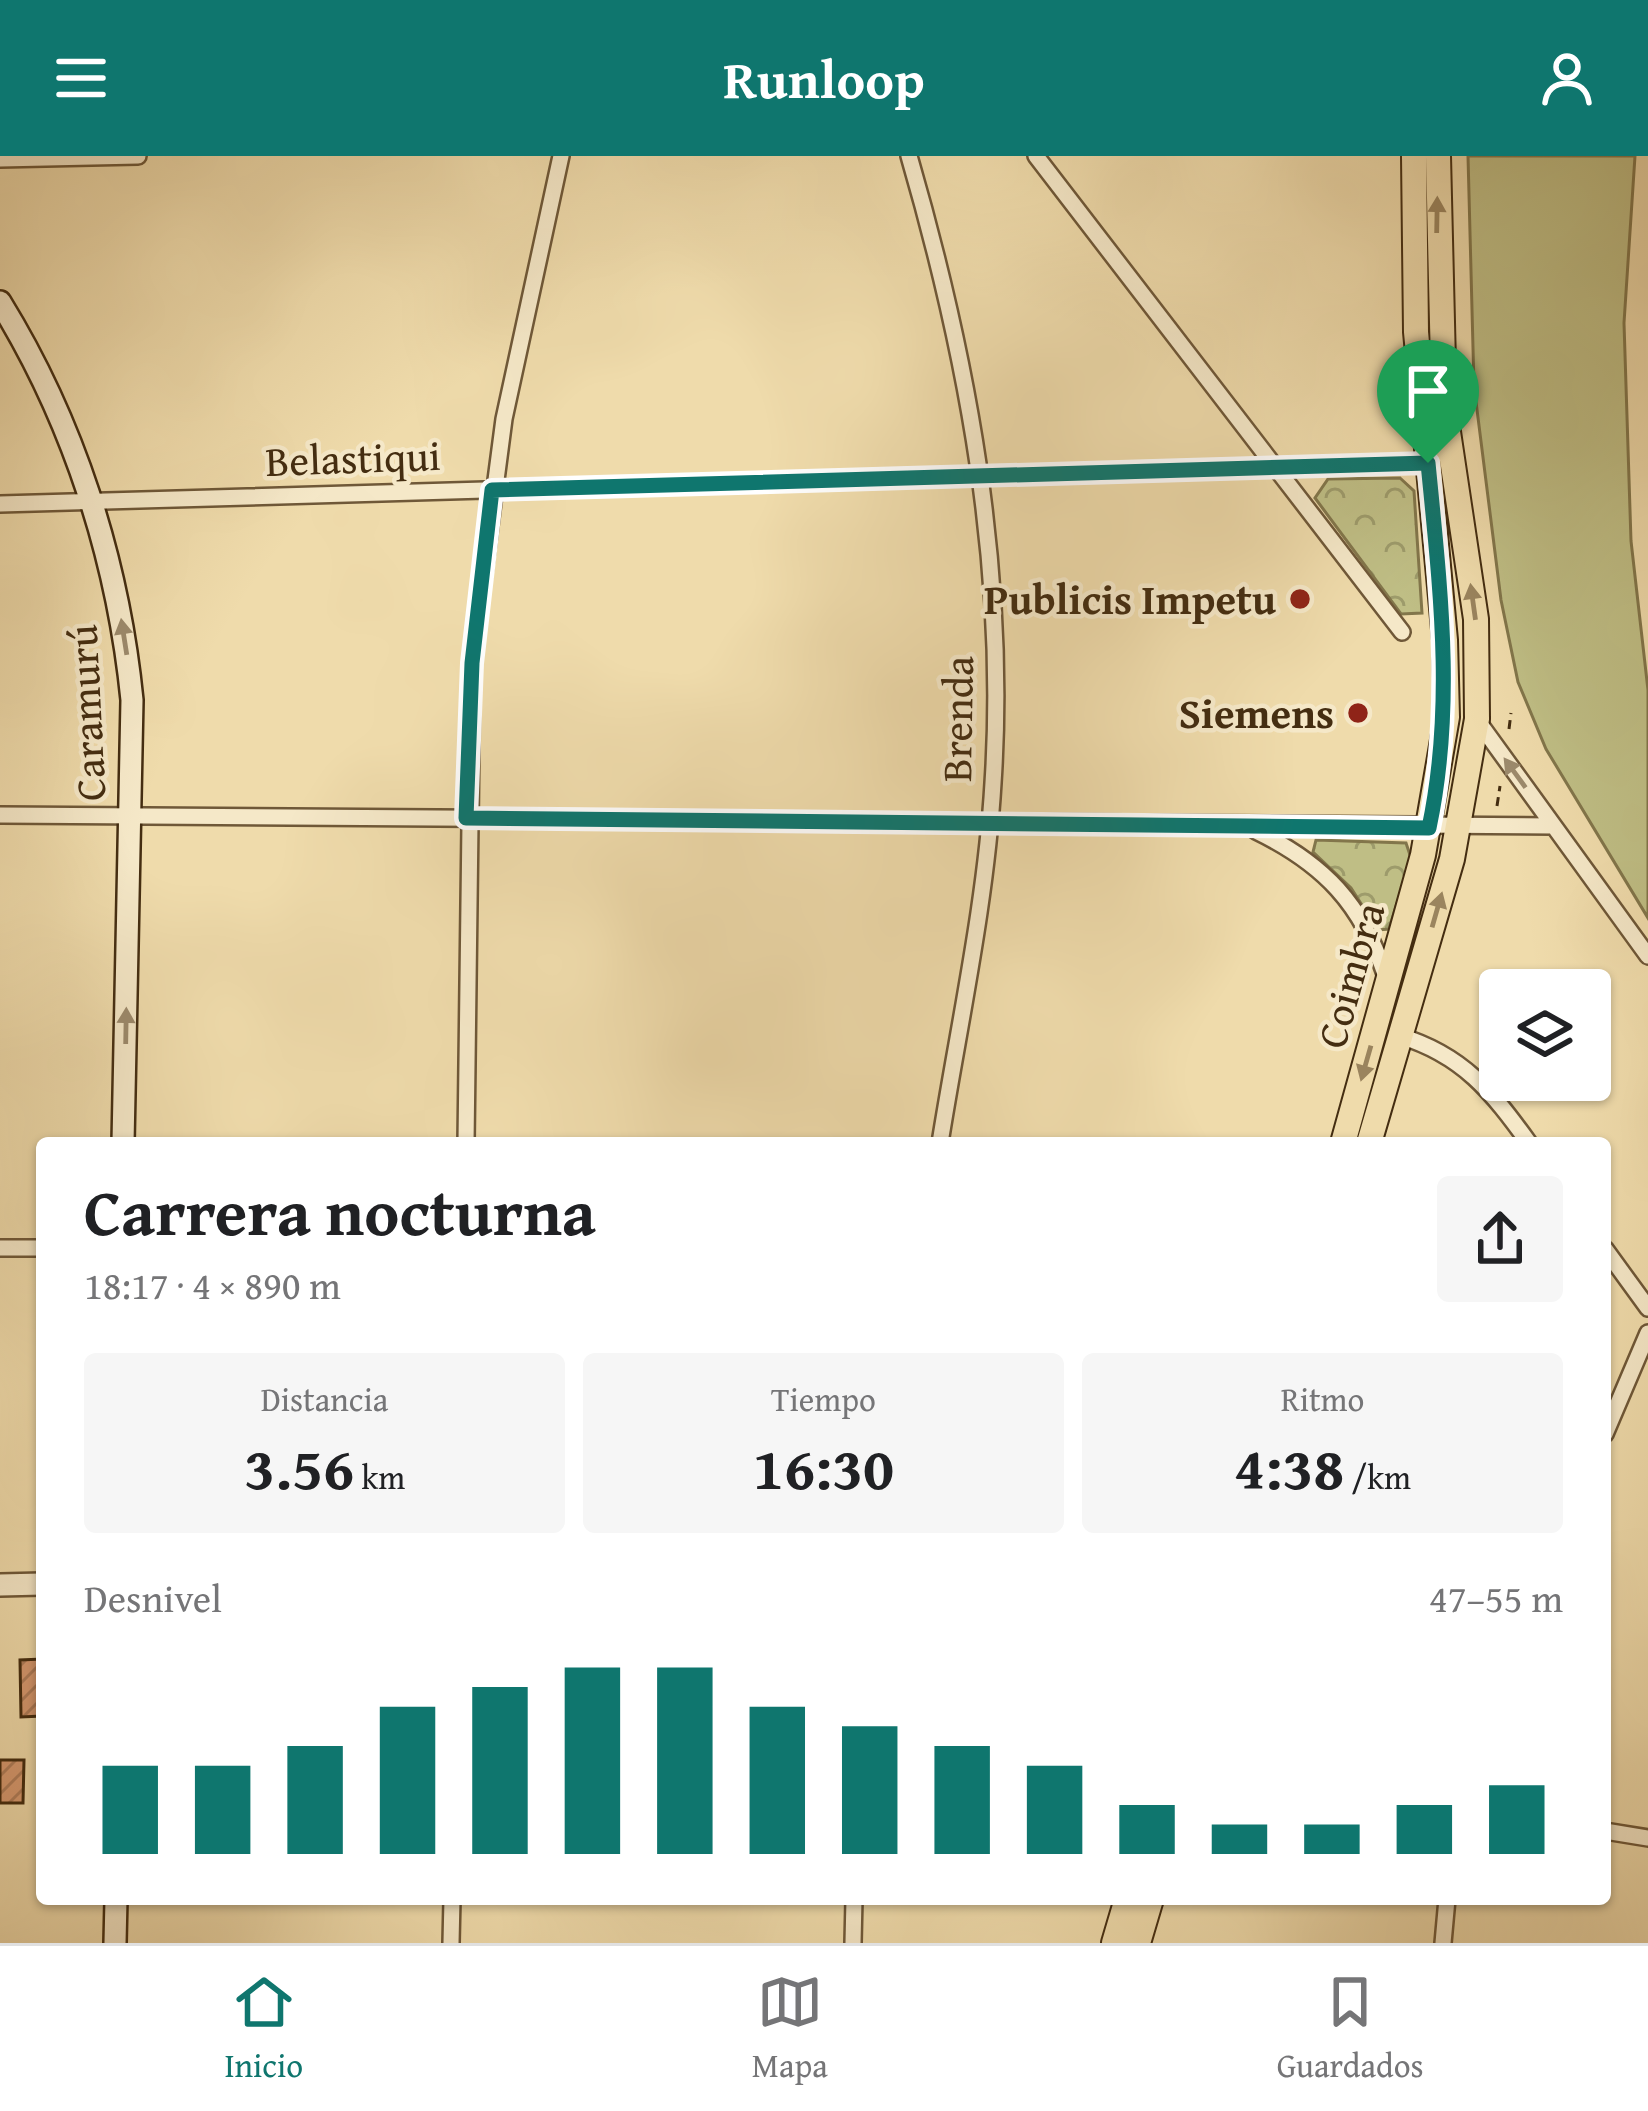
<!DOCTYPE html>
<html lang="es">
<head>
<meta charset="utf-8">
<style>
  body { margin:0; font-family:"Gentium Book Plus",serif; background:#f6f6f6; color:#202124; height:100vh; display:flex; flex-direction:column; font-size:45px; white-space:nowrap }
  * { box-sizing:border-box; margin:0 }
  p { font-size:39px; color:#757577 }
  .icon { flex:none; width:66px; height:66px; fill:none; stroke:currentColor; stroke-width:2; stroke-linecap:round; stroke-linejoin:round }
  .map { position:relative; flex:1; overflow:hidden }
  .details { position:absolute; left:36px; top:981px; width:1575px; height:768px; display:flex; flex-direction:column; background:#fff; border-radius:12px; box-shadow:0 3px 9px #0004 }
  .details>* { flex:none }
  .controls { position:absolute; left:1479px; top:813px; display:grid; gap:24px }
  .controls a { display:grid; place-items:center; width:132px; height:132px; border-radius:12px; background:#fff; box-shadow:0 3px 9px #0004; font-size:60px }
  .pin { position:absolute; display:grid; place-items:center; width:102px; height:102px; color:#fff; margin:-123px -51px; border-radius:50% 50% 50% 0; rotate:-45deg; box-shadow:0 0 12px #0007 }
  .pin .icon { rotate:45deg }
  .round { display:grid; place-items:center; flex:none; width:126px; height:126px; border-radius:12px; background:#f6f6f6 }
  .overview { display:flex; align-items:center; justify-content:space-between; height:204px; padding:0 48px }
  h1 { font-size:66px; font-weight:700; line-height:90px }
  .figures { display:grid; grid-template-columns:repeat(3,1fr); gap:18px; height:204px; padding:12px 48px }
  .figures div { display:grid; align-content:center; border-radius:12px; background:#f6f6f6; text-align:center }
  .figures b { font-size:60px; font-weight:700 }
  .figures small { font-size:33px; font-weight:400 }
  .figures p { font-size:33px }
  .chart { height:336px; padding:24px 48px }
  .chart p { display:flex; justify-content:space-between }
  .chart svg { width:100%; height:216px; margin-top:12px; stroke:#0f766e; stroke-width:6 }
  header { display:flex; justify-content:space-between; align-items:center; height:156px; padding:0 48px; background:#0f766e; color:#fff; font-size:54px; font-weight:700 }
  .tabs { display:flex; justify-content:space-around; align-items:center; height:168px; border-top:3px solid #e0e0e0; background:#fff; font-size:33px; color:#757577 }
  .tabs a { display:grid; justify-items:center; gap:6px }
  .tabs .active { color:#0f766e }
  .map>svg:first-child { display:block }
  .grass { fill:#bfbe85; stroke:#82764b; stroke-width:3 }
  .forest { fill:url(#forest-crowns); stroke:#82764b; stroke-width:3 }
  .building { fill:url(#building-hatch); stroke:#442d11; stroke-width:3 }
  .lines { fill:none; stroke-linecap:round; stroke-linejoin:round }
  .minor-casing { stroke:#6f5838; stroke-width:20 }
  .tertiary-casing { stroke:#6f5838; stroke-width:26 }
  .secondary-casing { stroke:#442d11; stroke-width:26 }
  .primary-casing { stroke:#442d11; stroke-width:28 }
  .path { stroke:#442d11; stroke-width:3; stroke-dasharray:9 6; stroke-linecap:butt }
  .minor { stroke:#f5e8c8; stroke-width:15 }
  .tertiary { stroke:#f5e8c8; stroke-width:21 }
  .secondary { stroke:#f5e8c8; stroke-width:21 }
  .primary { stroke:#efdbab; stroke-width:24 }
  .oneway { fill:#9a845e }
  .oneway2 { fill:#9c8a6c }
  .route-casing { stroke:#fff; stroke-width:24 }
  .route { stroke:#0f766e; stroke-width:15 }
  .poi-dot { fill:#8f2418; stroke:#f5e8c8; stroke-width:4.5 }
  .labels { text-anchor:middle; stroke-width:9; stroke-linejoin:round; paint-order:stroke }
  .street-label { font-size:42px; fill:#442d11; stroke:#f5e8c8 }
  .poi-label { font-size:42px; font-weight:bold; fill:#442d11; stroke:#f5e8c8; text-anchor:end }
</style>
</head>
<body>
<header><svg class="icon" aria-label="menu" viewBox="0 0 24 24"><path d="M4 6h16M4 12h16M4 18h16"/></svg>Runloop<svg class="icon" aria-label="person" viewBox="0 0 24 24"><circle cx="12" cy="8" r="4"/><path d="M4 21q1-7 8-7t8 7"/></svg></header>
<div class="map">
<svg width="1648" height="1787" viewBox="0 0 1648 1787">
  <defs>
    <pattern id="forest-crowns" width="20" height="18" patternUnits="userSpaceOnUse" patternTransform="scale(3)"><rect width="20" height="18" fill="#bfbe85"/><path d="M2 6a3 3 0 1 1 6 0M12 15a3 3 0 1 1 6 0" fill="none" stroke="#9d9b6b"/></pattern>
    <pattern id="building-hatch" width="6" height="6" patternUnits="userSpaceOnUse" patternTransform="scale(3)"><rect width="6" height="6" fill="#d69a71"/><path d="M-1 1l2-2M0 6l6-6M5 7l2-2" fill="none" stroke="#af7e5b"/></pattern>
  </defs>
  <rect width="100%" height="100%" fill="#efdbab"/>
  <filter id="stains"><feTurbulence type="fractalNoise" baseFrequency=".00167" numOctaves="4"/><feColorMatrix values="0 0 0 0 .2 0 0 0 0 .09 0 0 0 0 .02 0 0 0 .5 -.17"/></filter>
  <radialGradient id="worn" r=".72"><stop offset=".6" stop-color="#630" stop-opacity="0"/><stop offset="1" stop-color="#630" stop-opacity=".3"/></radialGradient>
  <!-- grass -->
  <path class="grass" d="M1468,0H1635L1624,167L1631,385L1648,534V762L1546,593L1518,526L1501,444L1474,230Z"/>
  <!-- forest -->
  <path class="forest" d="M1400,322L1414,335L1422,457L1401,458L1315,342L1328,323Z
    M1316,684L1406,687L1411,702L1389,773L1378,774L1351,732L1313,696Z"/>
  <!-- building -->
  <path class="building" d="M42,1503V1560L21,1561L20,1504Z
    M0,1604H24L23,1647H0Z"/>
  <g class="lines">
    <defs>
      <path id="minor" d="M909,0C968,203 1007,415 993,627C986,747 959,868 940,987
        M1036,0L1402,476
        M0,3L138,0
        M0,348L1428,307
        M1477,564L1648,800
        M0,659L1554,670
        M1256,675C1324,708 1362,748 1386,821
        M1400,880C1463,899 1492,936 1529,987
        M466,987L472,507L504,263L561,0
        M0,1092H42
        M1605,1093L1648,1152
        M1605,1278L1648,1177
        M1605,1675L1648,1682
        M451,1787L452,1743
        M853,1787L854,1743
        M1443,1787L1447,1743"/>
      <path id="tertiary" d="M0,1429L42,1428"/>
      <path id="secondary" d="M0,146C74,266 118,404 132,544L123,987
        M115,1787L116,1743"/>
      <path id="primary" d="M1343,987L1423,699L1447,561L1445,484L1416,176L1414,0
        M1369,987L1452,703L1477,563L1476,463L1444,249L1438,0
        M1114,1787L1127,1743
        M1138,1787L1151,1743"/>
    </defs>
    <!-- minor casing -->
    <use href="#minor" class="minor-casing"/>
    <!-- tertiary casing -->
    <use href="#tertiary" class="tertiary-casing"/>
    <!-- secondary casing -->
    <use href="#secondary" class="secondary-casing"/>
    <!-- primary casing -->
    <use href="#primary" class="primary-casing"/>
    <!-- path -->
    <path class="path" d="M1509,573L1511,557
      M1497,650L1500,630"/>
    <!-- minor -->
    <use href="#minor" class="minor"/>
    <!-- tertiary -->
    <use href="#tertiary" class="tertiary"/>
    <!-- secondary -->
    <use href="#secondary" class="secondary"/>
    <!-- primary -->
    <use href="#primary" class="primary"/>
  </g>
  <!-- one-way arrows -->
  <defs><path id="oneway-solid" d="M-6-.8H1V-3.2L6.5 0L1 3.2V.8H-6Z" transform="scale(3)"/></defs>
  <g class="oneway">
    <use href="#oneway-solid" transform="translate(1437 59) rotate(-89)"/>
    <use href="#oneway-solid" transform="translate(1473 446) rotate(-98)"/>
    <use href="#oneway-solid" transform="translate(1437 754) rotate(-74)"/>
    <use href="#oneway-solid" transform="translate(1366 907) rotate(106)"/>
  </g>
  <g class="oneway2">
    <use href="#oneway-solid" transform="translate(124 481) rotate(-99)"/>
    <use href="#oneway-solid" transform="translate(1515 617) rotate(-126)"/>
    <use href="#oneway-solid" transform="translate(126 870) rotate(-89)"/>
  </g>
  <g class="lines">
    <defs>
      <path id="route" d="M1428,307C1440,431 1455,549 1429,672L466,662L472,507L492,334Z"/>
    </defs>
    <!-- route casing -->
    <use href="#route" class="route-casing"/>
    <!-- route -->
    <use href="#route" class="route"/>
  </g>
  <!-- markers -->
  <g class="poi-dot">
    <circle cx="1300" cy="443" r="12"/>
    <circle cx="1358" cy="557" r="12"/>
  </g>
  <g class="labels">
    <!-- street labels -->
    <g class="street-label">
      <text transform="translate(353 302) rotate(-2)" y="15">Belastiqui</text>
      <text transform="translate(86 557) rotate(-93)" y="15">Caramurú</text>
      <text transform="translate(957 563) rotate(-89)" y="15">Brenda</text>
      <text transform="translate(1350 819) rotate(-74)" y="15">Coimbra</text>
    </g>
    <!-- poi labels -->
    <g class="poi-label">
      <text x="1276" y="458">Publicis Impetu</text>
      <text x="1334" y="572">Siemens</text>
    </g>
  </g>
  <rect width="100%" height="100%" filter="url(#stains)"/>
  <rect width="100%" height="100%" fill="url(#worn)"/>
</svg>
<div class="controls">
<a><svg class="icon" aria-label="layers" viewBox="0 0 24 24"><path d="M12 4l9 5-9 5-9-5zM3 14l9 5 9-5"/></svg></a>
</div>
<div class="pin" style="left:1428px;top:307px;background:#1e9e55"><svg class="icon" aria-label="arrive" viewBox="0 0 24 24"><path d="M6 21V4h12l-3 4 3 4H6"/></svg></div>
<section class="details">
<div class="overview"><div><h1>Carrera nocturna</h1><p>18:17 · 4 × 890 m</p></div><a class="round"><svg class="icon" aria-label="share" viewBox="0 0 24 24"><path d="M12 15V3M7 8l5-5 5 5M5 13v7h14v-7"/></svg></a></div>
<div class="figures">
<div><p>Distancia</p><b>3.56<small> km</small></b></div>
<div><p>Tiempo</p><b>16:30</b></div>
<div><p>Ritmo</p><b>4:38<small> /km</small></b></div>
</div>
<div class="chart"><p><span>Desnivel</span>47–55 m</p>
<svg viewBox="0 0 160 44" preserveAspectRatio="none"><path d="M5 44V26M15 44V26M25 44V22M35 44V14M45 44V10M55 44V6M65 44V6M75 44V14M85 44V18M95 44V22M105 44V26M115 44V34M125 44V38M135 44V38M145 44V34M155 44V30"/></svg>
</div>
</section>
</div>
<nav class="tabs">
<a class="active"><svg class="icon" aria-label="home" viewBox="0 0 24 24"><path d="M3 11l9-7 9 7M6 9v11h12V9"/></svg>Inicio</a>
<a><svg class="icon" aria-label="map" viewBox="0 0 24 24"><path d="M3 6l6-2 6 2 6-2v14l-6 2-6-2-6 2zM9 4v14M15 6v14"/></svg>Mapa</a>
<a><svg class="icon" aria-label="saved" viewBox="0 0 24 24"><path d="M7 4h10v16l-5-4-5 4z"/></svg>Guardados</a>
</nav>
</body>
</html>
